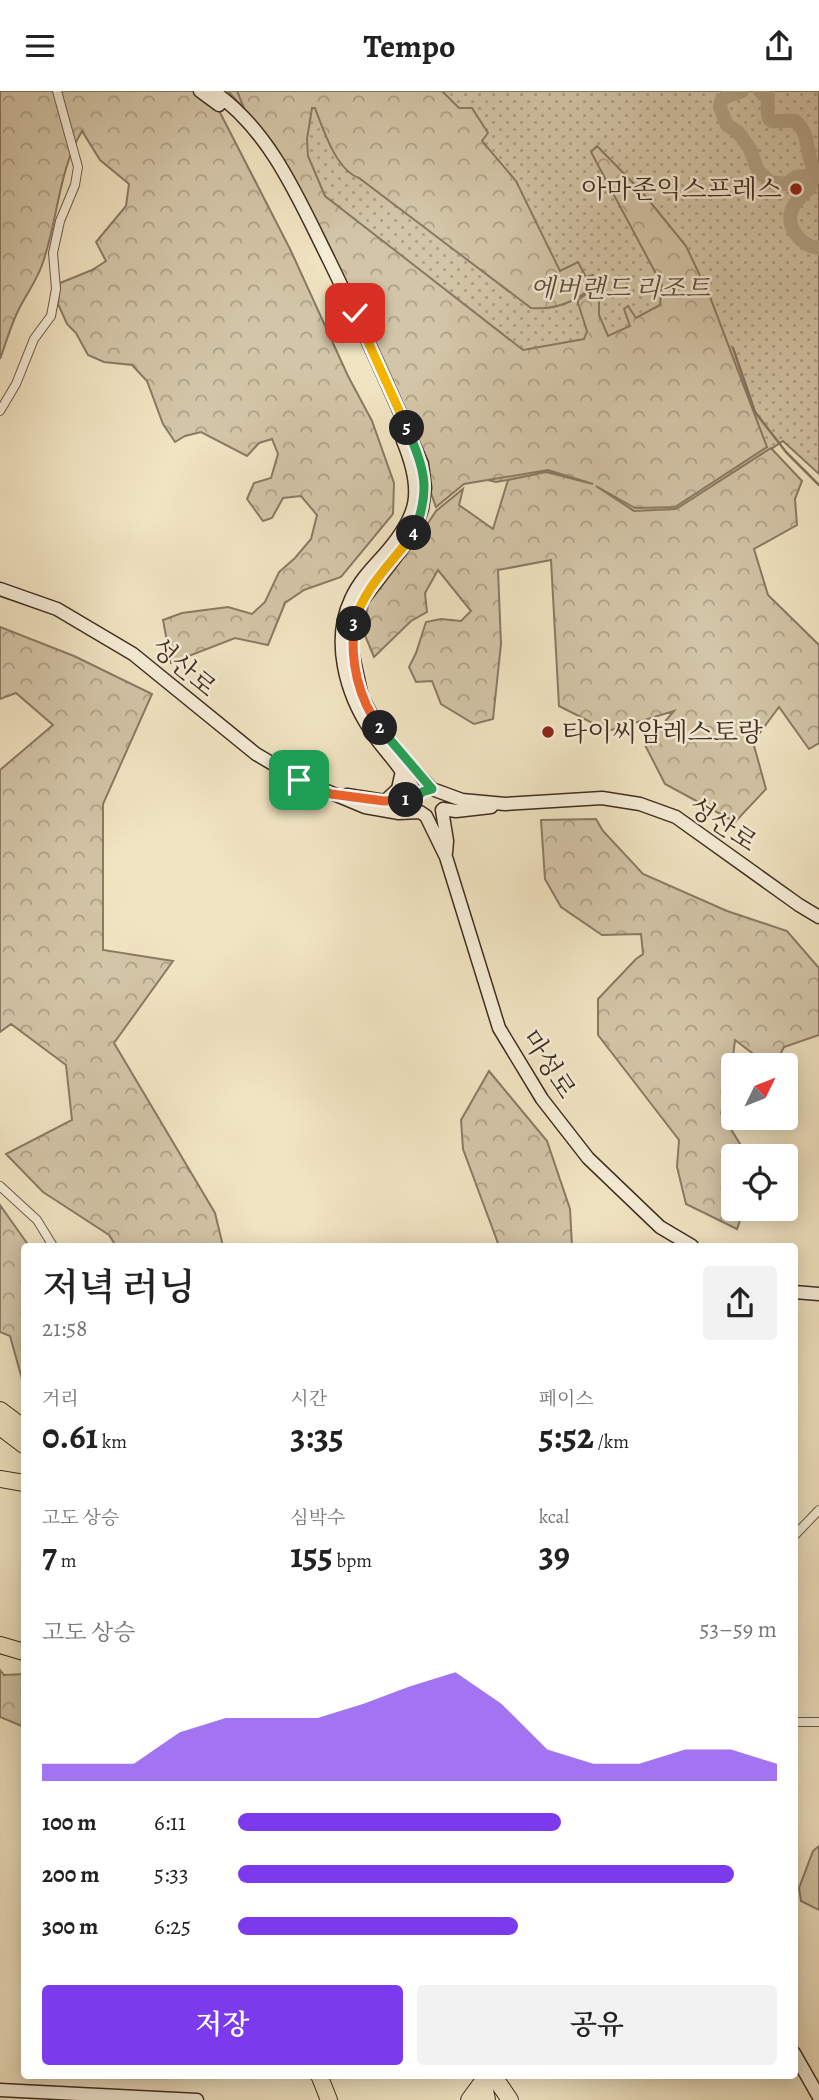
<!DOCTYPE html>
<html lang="ko">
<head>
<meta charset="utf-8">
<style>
  body { margin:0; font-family:Alegreya,"Noto Serif KR",serif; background:#f2f2f2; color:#222; height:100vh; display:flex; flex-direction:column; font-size:26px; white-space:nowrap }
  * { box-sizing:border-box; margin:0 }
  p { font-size:23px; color:#767676 }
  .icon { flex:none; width:38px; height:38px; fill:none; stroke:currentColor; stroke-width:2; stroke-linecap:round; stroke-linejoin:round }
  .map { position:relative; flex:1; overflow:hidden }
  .sheet { position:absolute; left:21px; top:1152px; width:777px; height:836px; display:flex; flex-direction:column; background:#fff; border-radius:7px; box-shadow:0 4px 18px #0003 }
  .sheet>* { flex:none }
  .needle { width:46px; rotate:47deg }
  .fabs { position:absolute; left:721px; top:962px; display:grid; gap:14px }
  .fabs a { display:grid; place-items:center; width:77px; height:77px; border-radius:7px; background:#fff; box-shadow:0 4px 18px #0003; font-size:35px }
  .pin { position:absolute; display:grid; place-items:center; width:60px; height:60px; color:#fff; margin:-30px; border-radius:14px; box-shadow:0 4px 10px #0006 }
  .km { position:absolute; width:35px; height:35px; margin:-18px; border-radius:50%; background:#222; color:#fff; font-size:19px; line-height:35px; text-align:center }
  .round { display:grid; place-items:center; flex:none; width:74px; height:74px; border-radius:7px; background:#f2f2f2 }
  .head { display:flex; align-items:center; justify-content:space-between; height:119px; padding:0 21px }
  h1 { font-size:38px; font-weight:600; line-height:52px }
  .stats { display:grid; grid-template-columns:repeat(3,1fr); gap:10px; height:119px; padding:7px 21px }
  .stats div { display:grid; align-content:center }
  .stats b { font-size:35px; font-weight:600 }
  .stats small { font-size:19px; font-weight:400 }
  .stats p { font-size:19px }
  .chart { height:196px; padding:14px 21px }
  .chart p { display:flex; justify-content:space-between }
  .chart svg { width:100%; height:126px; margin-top:7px; fill:#7c3aed; opacity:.7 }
  .cta { display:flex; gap:14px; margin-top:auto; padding:14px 21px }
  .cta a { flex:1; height:80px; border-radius:7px; background:#7c3aed; color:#fff; font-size:28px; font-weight:600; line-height:80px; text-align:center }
  .cta a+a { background:#f2f2f2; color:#222 }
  ul { padding:0 21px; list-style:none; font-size:23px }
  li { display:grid; grid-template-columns:112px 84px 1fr; align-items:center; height:52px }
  li i { height:18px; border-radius:9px; background:#7c3aed }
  header { display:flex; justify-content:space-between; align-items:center; height:91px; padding:0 21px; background:#fff; font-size:32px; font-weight:600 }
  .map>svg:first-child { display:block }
  .grass { fill:url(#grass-dots); stroke:#8a7a64; stroke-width:2 }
  .forest { fill:url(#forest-crowns); stroke:#8a7a64; stroke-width:2 }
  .garden { fill:#d3c5a7; stroke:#8a7a64; stroke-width:2 }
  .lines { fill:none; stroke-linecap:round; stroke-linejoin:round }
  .stream { stroke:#867661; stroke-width:2.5 }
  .river { stroke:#b5a68b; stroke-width:14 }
  .street-casing { stroke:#6c5c49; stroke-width:10 }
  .secondary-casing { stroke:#402e21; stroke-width:15 }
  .highway-casing { stroke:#402e21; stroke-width:18 }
  .street { stroke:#f6edd7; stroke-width:8 }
  .secondary { stroke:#f6edd7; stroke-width:12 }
  .highway { stroke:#f1e4c2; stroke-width:16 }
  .split-1-casing { stroke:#fff; stroke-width:14 }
  .split-2-casing { stroke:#fff; stroke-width:14 }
  .split-3-casing { stroke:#fff; stroke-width:14 }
  .split-4-casing { stroke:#fff; stroke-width:14 }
  .split-5-casing { stroke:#fff; stroke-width:14 }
  .split-6-casing { stroke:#fff; stroke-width:14 }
  .split-1 { stroke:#f0652b; stroke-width:9 }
  .split-2 { stroke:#22a559; stroke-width:9 }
  .split-3 { stroke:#f0652b; stroke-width:9 }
  .split-4 { stroke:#f5b400; stroke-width:9 }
  .split-5 { stroke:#22a559; stroke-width:9 }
  .split-6 { stroke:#f5b400; stroke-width:9 }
  .poi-dot { fill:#8f2418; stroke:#f6edd7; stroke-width:2.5 }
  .labels { text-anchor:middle; stroke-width:5; stroke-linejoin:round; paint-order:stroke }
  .poi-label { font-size:26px; fill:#402e21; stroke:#f6edd7; text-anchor:end }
  .park-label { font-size:26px; font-style:italic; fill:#5d4c3c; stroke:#f6edd7 }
  .street-label { font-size:26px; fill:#402e21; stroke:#f6edd7 }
</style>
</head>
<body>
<header><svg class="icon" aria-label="menu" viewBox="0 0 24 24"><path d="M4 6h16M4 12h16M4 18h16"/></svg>Tempo<svg class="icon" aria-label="share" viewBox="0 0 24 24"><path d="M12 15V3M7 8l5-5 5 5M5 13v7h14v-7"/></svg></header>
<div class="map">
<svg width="819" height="2009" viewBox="0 0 819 2009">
  <defs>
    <pattern id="grass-dots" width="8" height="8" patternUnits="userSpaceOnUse" patternTransform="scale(1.75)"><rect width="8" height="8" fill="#d3c5a7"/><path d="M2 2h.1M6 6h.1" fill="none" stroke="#ada088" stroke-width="1.8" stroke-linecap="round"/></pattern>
    <pattern id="forest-crowns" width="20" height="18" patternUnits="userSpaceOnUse" patternTransform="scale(1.75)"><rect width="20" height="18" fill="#d3c5a7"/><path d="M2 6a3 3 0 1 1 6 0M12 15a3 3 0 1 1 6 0" fill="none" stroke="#ada088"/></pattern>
  </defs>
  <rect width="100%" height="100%" fill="#f1e4c2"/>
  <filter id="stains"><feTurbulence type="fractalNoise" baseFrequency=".00286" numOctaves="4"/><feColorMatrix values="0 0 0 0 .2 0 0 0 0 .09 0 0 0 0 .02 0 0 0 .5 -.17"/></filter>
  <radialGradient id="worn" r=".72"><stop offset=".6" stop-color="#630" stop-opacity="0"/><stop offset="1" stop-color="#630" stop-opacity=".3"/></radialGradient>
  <!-- grass -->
  <path class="grass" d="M228,0H819V383L783,350L720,393L671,421L634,420L593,393L551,381L496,391L435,376L260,35Z"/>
  <!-- forest -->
  <path class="forest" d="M0,0H209L291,160L348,285L372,330L394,392L393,423L341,486L304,499L285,512L268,554L235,547L171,572L163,529L182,522L228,516L252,523L265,511L279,481L295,467L311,448L317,424L301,405L283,407L272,427L263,430L247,408L254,392L271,387L278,363L272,348L259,352L247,365L201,341L185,345L175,351L163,333L147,290L132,274L104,271L88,264L76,242L67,233L58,213L60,192L92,179L106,170L96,151L126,115L129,93L100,69L82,40C58,80 58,130 42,174C36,191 25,205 17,222C10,237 6,252 0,268Z
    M237,0H442L459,17H472L488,42L482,50L516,90L560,180L578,171L586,186L593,184L598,199C585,199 582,205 571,210C559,216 544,218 531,217L359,87C336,79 323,38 315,17H312L307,48L308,65L325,105L523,259L584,248L587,240L578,212V209L586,203L595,204L599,208V224L608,245L630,235L624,218L628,215L636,227L660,214L662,194L591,61L597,55L643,102L686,155L710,206L767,356L675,416L635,417L596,395L634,420L676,418L771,357L802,390L795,408L797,434L754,458L768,504L819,554V652L809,658L779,616L753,651L766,698L735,731L665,693L645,654L674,620L608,640L559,615L551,469L498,479L501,553L493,628L474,633L441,613L432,590L416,591L409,576L416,562L426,531L441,528L461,530L471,520L438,479L425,502L427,521L411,530L374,566L364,542L369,506L415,452L436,420L463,398L459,414L493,438L508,389L546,381L593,393L548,379L464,393L436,416L391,291L299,102L248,27Z
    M0,536L74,565L152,603L103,713V859L173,870L114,952L215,1122L223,1155H116L109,1144L43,1101L6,1063L72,1029L66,974L11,933L0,941V679L53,634L16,602L0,608Z
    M596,728L603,740L643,783L727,820L787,840L819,877V944L784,956L774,975L768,974L735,949L728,1006L721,1022L748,1066H733V1118H744L737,1138L686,1113L677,1076L679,1049L598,944V908L636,868L643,863L641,843L602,844L561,816L545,788L541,729Z
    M489,980L547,1050L570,1118L572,1155H499L463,1058L461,1029Z
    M0,1114L29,1155H24V1295L10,1245L0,1241Z
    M0,1579L4,1584L24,1583V1636L0,1626Z"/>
  <!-- garden -->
  <path class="garden" d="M819,1755V1819L801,1810L799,1797L813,1760Z"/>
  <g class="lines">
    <!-- stream -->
    <path class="stream" d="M733,257L755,321L786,361L819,394"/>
    <!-- river -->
    <path class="river" d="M742,0L727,5L721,10L720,16L727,34L738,41L750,58L758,80L770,91L786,93L796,86L806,85L811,95C806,102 796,109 793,116C783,135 802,156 819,157
      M760,0L768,8C766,39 770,28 795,30C813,44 803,67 819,86"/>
    <defs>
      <path id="street" d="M0,320L16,293L34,248L51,225L56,198L53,162L60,130L75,94L78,76L57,0
        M0,1095L37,1129L53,1155
        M794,1445L819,1419
        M794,1631H819"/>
      <path id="secondary" d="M200,0L219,14
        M213,0C271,40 299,109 329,169C362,236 393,304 422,373L425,397L422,418L414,442L362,510L354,531L351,555L362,606L377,634L409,673L432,698L462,709L505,713L602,707L640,713L676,726L799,814L819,826
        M403,350C424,401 419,425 382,466C370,479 358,492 351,508C331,550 346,603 371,640C379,653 391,665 400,678C407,686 412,696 418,704
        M0,498L57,518L133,563L256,663L300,689L365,716L399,722L420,721L426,725L446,766L499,937L542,1008L588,1067L660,1136L692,1155
        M347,704L385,710L416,708
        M385,710L398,698L402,680
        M443,718L456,720L491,716
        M442,719L447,750L446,762
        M794,1201L819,1203
        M794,1962L819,2006
        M0,1999L197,2009"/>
      <path id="highway" d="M0,1319L24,1337
        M0,1336L24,1354
        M0,1388L24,1392
        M0,1554L24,1561
        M319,1984L329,2009
        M482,1984L487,2009
        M493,1984L510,2009
        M469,2009L483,1990"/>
    </defs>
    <!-- street casing -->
    <use href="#street" class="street-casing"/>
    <!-- secondary casing -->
    <use href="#secondary" class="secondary-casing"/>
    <!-- highway casing -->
    <use href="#highway" class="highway-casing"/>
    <!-- street -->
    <use href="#street" class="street"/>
    <!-- secondary -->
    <use href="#secondary" class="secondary"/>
    <!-- highway -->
    <use href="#highway" class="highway"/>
  </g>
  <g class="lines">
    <defs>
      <path id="split-1" d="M299,689L331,703L384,710L406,709"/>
      <path id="split-2" d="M380,637L432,698L422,701L416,708L406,709"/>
      <path id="split-3" d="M354,533C350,570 358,607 380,637"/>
      <path id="split-4" d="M354,533C363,497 392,472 414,442"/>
      <path id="split-5" d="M407,337C425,380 431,398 414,442"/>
      <path id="split-6" d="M355,222L407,337"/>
    </defs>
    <!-- split-1 casing -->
    <use href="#split-1" class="split-1-casing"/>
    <!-- split-2 casing -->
    <use href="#split-2" class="split-2-casing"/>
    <!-- split-3 casing -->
    <use href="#split-3" class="split-3-casing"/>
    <!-- split-4 casing -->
    <use href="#split-4" class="split-4-casing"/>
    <!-- split-5 casing -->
    <use href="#split-5" class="split-5-casing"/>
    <!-- split-6 casing -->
    <use href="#split-6" class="split-6-casing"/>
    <!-- split-1 -->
    <use href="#split-1" class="split-1"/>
    <!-- split-2 -->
    <use href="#split-2" class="split-2"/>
    <!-- split-3 -->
    <use href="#split-3" class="split-3"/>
    <!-- split-4 -->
    <use href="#split-4" class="split-4"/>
    <!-- split-5 -->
    <use href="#split-5" class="split-5"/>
    <!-- split-6 -->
    <use href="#split-6" class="split-6"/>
  </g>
  <!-- markers -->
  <g class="poi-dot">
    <circle cx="796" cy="98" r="7"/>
    <circle cx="548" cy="641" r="7"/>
  </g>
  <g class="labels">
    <!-- poi labels -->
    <g class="poi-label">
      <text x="782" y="107">아마존익스프레스</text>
      <text x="562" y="650" text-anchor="start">타이씨암레스토랑</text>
    </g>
    <!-- park labels -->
    <g class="park-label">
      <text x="620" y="206">에버랜드 리조트</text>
    </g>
    <!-- street labels -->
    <g class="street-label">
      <text transform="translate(184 576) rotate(40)" y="9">성산로</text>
      <text transform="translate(723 733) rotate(34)" y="9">성산로</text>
      <text transform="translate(549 973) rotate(57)" y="9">마성로</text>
    </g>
  </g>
  <rect width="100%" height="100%" filter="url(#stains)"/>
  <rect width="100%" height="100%" fill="url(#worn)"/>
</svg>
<div class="fabs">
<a><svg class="needle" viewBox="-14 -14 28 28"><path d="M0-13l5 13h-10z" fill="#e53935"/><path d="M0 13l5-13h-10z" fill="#767676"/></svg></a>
<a><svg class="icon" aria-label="locate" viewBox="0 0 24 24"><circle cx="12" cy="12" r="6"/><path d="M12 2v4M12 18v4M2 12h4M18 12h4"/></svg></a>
</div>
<div class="pin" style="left:299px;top:689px;background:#1e9e55"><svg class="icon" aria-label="arrive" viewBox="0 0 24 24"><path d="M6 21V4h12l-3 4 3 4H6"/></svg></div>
<div class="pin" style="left:355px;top:222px;background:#d93025"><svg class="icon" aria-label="check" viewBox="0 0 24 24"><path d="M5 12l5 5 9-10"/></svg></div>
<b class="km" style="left:406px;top:709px">1</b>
<b class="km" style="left:380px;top:637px">2</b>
<b class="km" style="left:354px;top:533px">3</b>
<b class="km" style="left:414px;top:442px">4</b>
<b class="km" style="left:407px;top:337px">5</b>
<section class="sheet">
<div class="head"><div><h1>저녁 러닝</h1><p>21:58</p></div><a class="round"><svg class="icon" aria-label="share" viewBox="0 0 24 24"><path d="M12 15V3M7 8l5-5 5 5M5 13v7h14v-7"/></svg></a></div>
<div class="stats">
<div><p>거리</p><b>0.61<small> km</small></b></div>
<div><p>시간</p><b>3:35</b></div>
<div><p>페이스</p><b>5:52<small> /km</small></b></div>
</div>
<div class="stats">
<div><p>고도 상승</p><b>7<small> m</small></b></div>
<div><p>심박수</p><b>155<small> bpm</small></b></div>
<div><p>kcal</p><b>39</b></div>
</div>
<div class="chart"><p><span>고도 상승</span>53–59 m</p>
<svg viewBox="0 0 160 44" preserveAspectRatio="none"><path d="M0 44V38L10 38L20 38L30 27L40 22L50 22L60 22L70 17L80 11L90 6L100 17L110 33L120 38L130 38L140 33L150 33L160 38V44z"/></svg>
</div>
<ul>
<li><b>100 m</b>6:11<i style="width:60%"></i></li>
<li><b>200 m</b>5:33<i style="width:92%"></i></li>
<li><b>300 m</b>6:25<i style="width:52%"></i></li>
</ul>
<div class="cta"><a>저장</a><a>공유</a></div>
</section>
</div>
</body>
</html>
